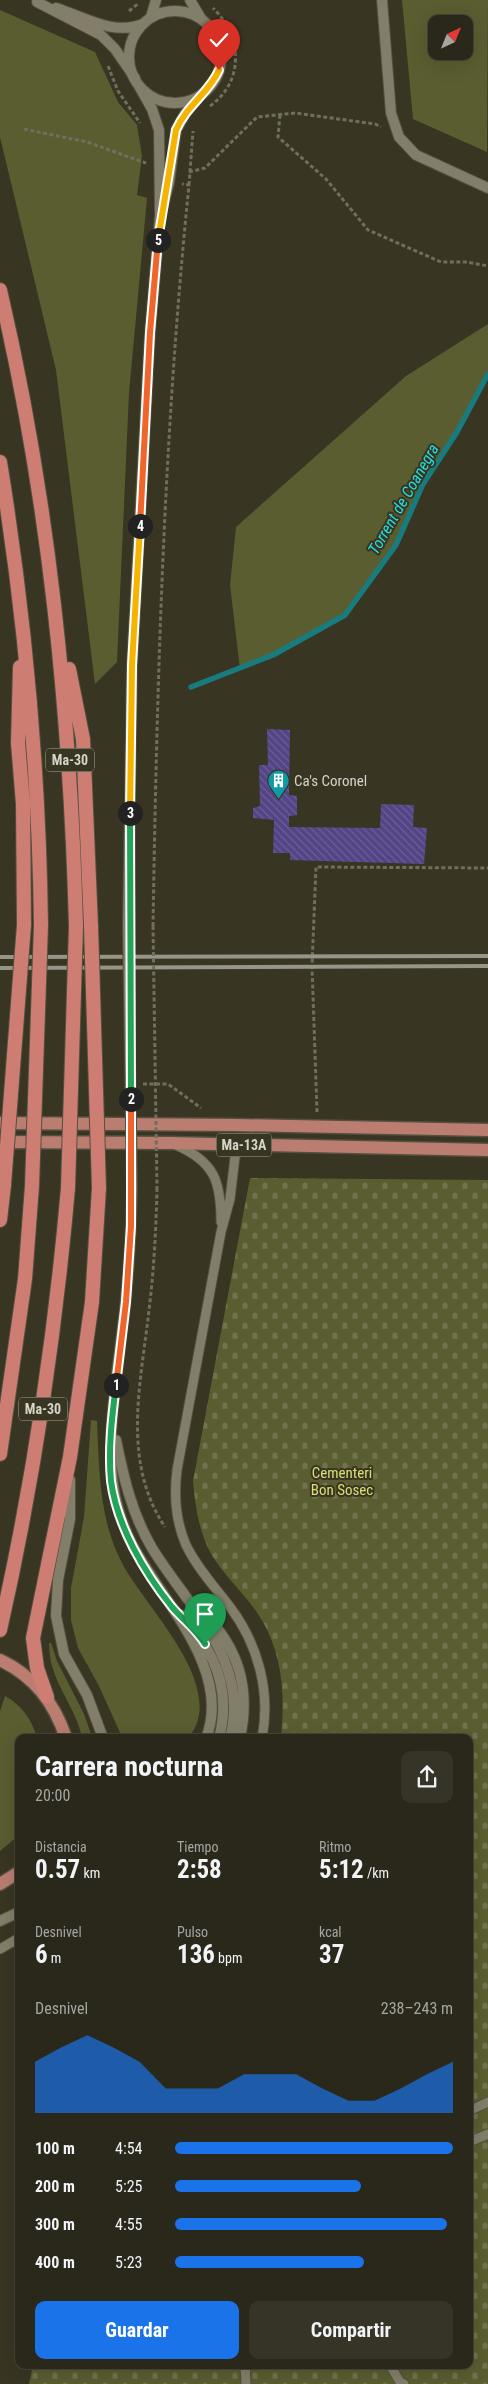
<!DOCTYPE html>
<html lang="es">
<head>
<meta charset="utf-8">
<style>
  body { margin:0; font-family:"Roboto Condensed",sans-serif; background:#363427; color:#f1f3f6; height:100vh; display:flex; flex-direction:column; font-size:19px; white-space:nowrap }
  * { box-sizing:border-box; margin:0 }
  p { font-size:16px; color:#a5a6a2 }
  .icon { flex:none; width:28px; height:28px; fill:none; stroke:currentColor; stroke-width:2; stroke-linecap:round; stroke-linejoin:round }
  .map { position:relative; flex:1; overflow:hidden }
  .side { position:absolute; left:15px; top:1734px; width:458px; height:635px; display:flex; flex-direction:column; background:#2a281a; border-radius:10px; box-shadow:0 5px 20px #0002,0 0 0 1px #464439 }
  .side>* { flex:none }
  .needle { width:32px; rotate:43deg }
  .tools { position:absolute; left:428px; top:15px; display:grid; gap:10px }
  .tools a { display:grid; place-items:center; width:45px; height:45px; border-radius:10px; background:#2a281a; box-shadow:0 5px 20px #0002,0 0 0 1px #464439; font-size:25px }
  .pin { position:absolute; display:grid; place-items:center; width:42px; height:42px; color:#fff; margin:-51px -21px; border-radius:50% 50% 50% 0; rotate:-45deg; box-shadow:0 0 5px #0007 }
  .pin .icon { rotate:45deg }
  .km { position:absolute; width:25px; height:25px; margin:-12px; border-radius:50%; background:#222; color:#fff; font-size:14px; line-height:25px; text-align:center }
  .round { display:grid; place-items:center; flex:none; width:52px; height:52px; border-radius:10px; background:#363427 }
  .summary { display:flex; align-items:center; justify-content:space-between; height:85px; padding:0 20px }
  h1 { font-size:28px; font-weight:700; line-height:38px }
  .stats { display:grid; grid-template-columns:repeat(3,1fr); gap:8px; height:85px; padding:5px 20px }
  .stats div { display:grid; align-content:center }
  .stats b { font-size:25px; font-weight:700 }
  .stats small { font-size:14px; font-weight:400 }
  .stats p { font-size:14px }
  .chart { height:140px; padding:10px 20px }
  .chart p { display:flex; justify-content:space-between }
  .chart svg { width:100%; height:90px; margin-top:5px; fill:#1a73e8; opacity:.7 }
  .primary-button { display:flex; gap:10px; margin-top:auto; padding:10px 20px }
  .primary-button a { flex:1; height:58px; border-radius:10px; background:#1a73e8; color:#fff; font-size:20px; font-weight:700; line-height:58px; text-align:center }
  .primary-button a+a { background:#363427; color:#f1f3f6 }
  ul { padding:0 20px; list-style:none; font-size:16px }
  li { display:grid; grid-template-columns:80px 60px 1fr; align-items:center; height:38px }
  li i { height:12px; border-radius:6px; background:#1a73e8 }
  .map>svg:first-child { display:block }
  .grass { fill:#5a5d30; fill-rule:evenodd }
  .cemetery { fill:url(#cemetery-stones) }
  .lines { fill:none; stroke-linecap:round; stroke-linejoin:round }
  .stream { stroke:#187c7e; stroke-width:5.5 }
  .building { fill:url(#building-back-hatch) }
  .service-casing { stroke:#53503f; stroke-width:11 }
  .minor-casing { stroke:#53503f; stroke-width:12 }
  .tertiary-casing { stroke:#53503f; stroke-width:12 }
  .primary-casing { stroke:#53503f; stroke-width:15 }
  .trunk-casing { stroke:#53503f; stroke-width:16 }
  .path { stroke:#706e5e; stroke-width:3; stroke-dasharray:4 2.5; stroke-linecap:butt }
  .service { stroke:#827e69; stroke-width:9 }
  .minor { stroke:#827e69; stroke-width:10 }
  .tertiary { stroke:#827e69; stroke-width:10 }
  .primary { stroke:#ba7d70; stroke-width:12 }
  .trunk { stroke:#cd7d72; stroke-width:14 }
  .rail { stroke:#979587; stroke-width:4 }
  .tertiary-bridge-casing { stroke:#53503f; stroke-width:12; stroke-linecap:butt }
  .trunk-bridge-casing { stroke:#53503f; stroke-width:16; stroke-linecap:butt }
  .path-bridge { stroke:#706e5e; stroke-width:3; stroke-dasharray:4 2.5; stroke-linecap:butt }
  .tertiary-bridge { stroke:#827e69; stroke-width:10 }
  .trunk-bridge { stroke:#cd7d72; stroke-width:14 }
  .split-1-casing { stroke:#fff; stroke-width:10 }
  .split-2-casing { stroke:#fff; stroke-width:10 }
  .split-3-casing { stroke:#fff; stroke-width:10 }
  .split-4-casing { stroke:#fff; stroke-width:10 }
  .split-5-casing { stroke:#fff; stroke-width:10 }
  .split-6-casing { stroke:#fff; stroke-width:10 }
  .split-1 { stroke:#22a559; stroke-width:6 }
  .split-2 { stroke:#f0652b; stroke-width:6 }
  .split-3 { stroke:#22a559; stroke-width:6 }
  .split-4 { stroke:#f5b400; stroke-width:6 }
  .split-5 { stroke:#f0652b; stroke-width:6 }
  .split-6 { stroke:#f5b400; stroke-width:6 }
  .labels { text-anchor:middle; stroke-width:4; stroke-linejoin:round; paint-order:stroke }
  .shield { fill:#383522; stroke:#a7a497; stroke-width:1 }
  .shield-label { font-size:14px; font-weight:bold; fill:#d6d4c9 }
  .poi-label { font-size:15px; fill:#d6d4c9; stroke:#383522; text-anchor:start }
  .park-label { font-size:15px; fill:#d9e070; stroke:#383522 }
  .water-label { font-size:16px; font-style:italic; fill:#22e1e4; stroke:#383522 }
</style>
</head>
<body>
<div class="map">
<svg width="488" height="2384" viewBox="0 0 488 2384">
  <defs>
    <pattern id="cemetery-stones" width="16" height="16" patternUnits="userSpaceOnUse" patternTransform="scale(1.25)"><rect width="16" height="16" fill="#5a5d30"/><path d="M2 7V4a2 2 0 0 1 4 0v3zM10 15v-3a2 2 0 0 1 4 0v3z" fill="#71734d"/></pattern>
    <pattern id="building-back-hatch" width="6" height="6" patternUnits="userSpaceOnUse" patternTransform="scale(1.25)"><rect width="6" height="6" fill="#534486"/><path d="M-1 5l2 2M0 0l6 6M5-1l2 2" fill="none" stroke="#6b5e96"/></pattern>
  </defs>
  <rect width="100%" height="100%" fill="#383522"/>
  <!-- grass -->
  <path class="grass" d="M402,0H488L487,152L413,119ZM436,24H464V51H436Z
    M0,10L95,52L118,102L137,125L142,156L137,195L147,198L129,393L117,662L95,684L56,370L0,137Z
    M488,324V375L457,432L423,484L396,545L345,615L273,655L240,669L230,585L236,527L406,376Z
    M91,1420L97,1421C99,1467 99,1517 120,1559C141,1604 230,1685 189,1737H122L99,1686L78,1648L71,1620V1588L84,1517Z
    M49,1643H51L57,1661L84,1714L92,1737H82C74,1702 49,1682 49,1643Z
    M5,1696C22,1705 31,1719 37,1737L19,1738V1835L0,1851V1711Z"/>
  <!-- cemetery -->
  <path class="cemetery" d="M250,1178L488,1180V2384H29L33,2365H469V1738L281,1737C285,1698 283,1657 263,1622C248,1595 221,1575 208,1548C198,1526 195,1504 193,1481Z"/>
  <g class="lines">
    <!-- stream -->
    <path class="stream" d="M191,687L273,655L345,615L396,545L423,484L457,432L488,374"/>
  </g>
  <!-- building -->
  <path class="building" d="M267,729L290,730L289,795L297,796V815L289,816V827L380,828L381,804L414,805L413,827L427,828L424,864L290,860V853H273L274,820L253,818V808L260,806L259,765H268Z"/>
  <g class="lines">
    <defs>
      <path id="service" d="M176,1145C215,1162 221,1182 221,1222
        M246,1145L238,1150L235,1157L230,1199L221,1232L177,1470C174,1494 176,1522 186,1545C197,1568 215,1587 230,1607C258,1644 271,1692 262,1738
        M0,1949L19,1938
        M469,2111L488,2102
        M469,2142L488,2134
        M245,2365L246,2384
        M390,2365L400,2382L404,2384"/>
      <path id="minor" d="M190,0L202,20
        M382,0L391,113L399,137L416,155L488,188
        M37,2L101,35L115,49L135,78
        M56,8C85,17 113,36 143,24
        M151,17L156,0"/>
      <path id="tertiary" d="M129 57a46 46 0 1 1 92 0a46 46 0 1 1-92 0Z
        M163,206L169,183L176,130L185,114L197,99
        M128,926L132,665L150,333L160,216L159,130L152,109L139,86
        M132,1188C131,1234 129,1279 123,1324C117,1378 102,1456 118,1508C123,1526 131,1544 141,1560C171,1610 231,1675 206,1738
        M116,1440C124,1479 132,1514 152,1548C188,1607 251,1661 230,1738
        M70,1480V1519L58,1580L56,1616L64,1654L87,1695L103,1738
        M202,1611C238,1647 251,1687 240,1738
        M181,1615C214,1649 232,1690 219,1738
        M0,1921L19,1912"/>
      <path id="primary" d="M0,1123L236,1125L488,1130
        M0,1142L170,1143L488,1150
        M0,1660C34,1676 54,1702 66,1738
        M0,1884L19,1872"/>
      <path id="trunk" d="M0,290C49,500 70,710 76,926
        M0,462C25,616 39,769 41,925
        M20,667L18,743L23,804L24,925
        M69,669L83,739L91,926
        M0,1220L4,1185
        M0,1454L25,1279L32,1186
        M0,1630C33,1484 55,1337 68,1188
        M47,1697L37,1668L33,1638L70,1457L92,1302L99,1188"/>
    </defs>
    <!-- service casing -->
    <use href="#service" class="service-casing"/>
    <!-- minor casing -->
    <use href="#minor" class="minor-casing"/>
    <!-- tertiary casing -->
    <use href="#tertiary" class="tertiary-casing"/>
    <!-- primary casing -->
    <use href="#primary" class="primary-casing"/>
    <!-- trunk casing -->
    <use href="#trunk" class="trunk-casing"/>
    <!-- path -->
    <path class="path" d="M129,11L139,3
      M108,66L118,91L140,123
      M210,106C245,81 242,36 213,8
      M280,115L278,137L326,179L368,230L441,262H467L488,266
      M24,129L87,142L146,163
      M189,172L205,168L257,117L295,113L375,124L381,127
      M189,185L193,131
      M153,926C157,678 164,431 189,185L182,184
      M143,1084H168L201,1108
      M317,1112L312,966L316,867L488,868
      M157,1188C156,1229 154,1270 149,1310C141,1383 121,1461 165,1527"/>
    <!-- service -->
    <use href="#service" class="service"/>
    <!-- minor -->
    <use href="#minor" class="minor"/>
    <!-- tertiary -->
    <use href="#tertiary" class="tertiary"/>
    <!-- primary -->
    <use href="#primary" class="primary"/>
    <!-- trunk -->
    <use href="#trunk" class="trunk"/>
    <!-- rail -->
    <path class="rail" d="M0,957L488,956
      M0,968L488,966"/>
    <defs>
      <path id="tertiary-bridge" d="M128,926L132,1188"/>
      <path id="trunk-bridge" d="M91,926L99,1188
        M4,1185L24,925
        M32,1186L41,925
        M68,1188L76,926"/>
    </defs>
    <!-- tertiary-bridge casing -->
    <use href="#tertiary-bridge" class="tertiary-bridge-casing"/>
    <!-- trunk-bridge casing -->
    <use href="#trunk-bridge" class="trunk-bridge-casing"/>
    <!-- path-bridge -->
    <path class="path-bridge" d="M153,926L157,1188"/>
    <!-- tertiary-bridge -->
    <use href="#tertiary-bridge" class="tertiary-bridge"/>
    <!-- trunk-bridge -->
    <use href="#trunk-bridge" class="trunk-bridge"/>
  </g>
  <g class="lines">
    <defs>
      <path id="split-1" d="M116,1385C112,1416 108,1450 111,1481C117,1526 144,1572 172,1607C183,1620 196,1629 205,1644"/>
      <path id="split-2" d="M116,1385L126,1302L131,1226V1099"/>
      <path id="split-3" d="M130,813L131,1099"/>
      <path id="split-4" d="M130,813L132,665L140,526"/>
      <path id="split-5" d="M140,526L150,333L158,240"/>
      <path id="split-6" d="M158,240L176,130C186,106 209,93 219,70"/>
    </defs>
    <!-- split-1 casing -->
    <use href="#split-1" class="split-1-casing"/>
    <!-- split-2 casing -->
    <use href="#split-2" class="split-2-casing"/>
    <!-- split-3 casing -->
    <use href="#split-3" class="split-3-casing"/>
    <!-- split-4 casing -->
    <use href="#split-4" class="split-4-casing"/>
    <!-- split-5 casing -->
    <use href="#split-5" class="split-5-casing"/>
    <!-- split-6 casing -->
    <use href="#split-6" class="split-6-casing"/>
    <!-- split-1 -->
    <use href="#split-1" class="split-1"/>
    <!-- split-2 -->
    <use href="#split-2" class="split-2"/>
    <!-- split-3 -->
    <use href="#split-3" class="split-3"/>
    <!-- split-4 -->
    <use href="#split-4" class="split-4"/>
    <!-- split-5 -->
    <use href="#split-5" class="split-5"/>
    <!-- split-6 -->
    <use href="#split-6" class="split-6"/>
  </g>
  <!-- icons -->
  <defs>
    <symbol id="building-pin" viewBox="-11 -11 22 30"><path d="M0 17L-7.5 6A9.5 9.5 0 1 1 7.5 6Z" fill="#0f9aa8" stroke="#383522"/><path d="M-4-6H4V6H1V3H-1V6H-4ZM-2.5-4.3h1.7v1.8h-1.7ZM.8-4.3h1.7v1.8H.8ZM-2.5-1h1.7V.8h-1.7ZM.8-1h1.7V.8H.8Z" fill="#fff"/></symbol>
  </defs>
  <g fill-rule="evenodd">
    <use href="#building-pin" x="266" y="768" width="25" height="34"/>
  </g>
  <g class="labels">
    <!-- shield labels -->
    <g class="shield">
      <rect x="46" y="748.5" width="48" height="23" rx="4"/>
      <rect x="216.5" y="1133.5" width="55" height="23" rx="4"/>
      <rect x="19" y="1397.5" width="48" height="23" rx="4"/>
    </g>
    <g class="shield-label">
      <text x="70" y="765">Ma-30</text>
      <text x="244" y="1150">Ma-13A</text>
      <text x="43" y="1414">Ma-30</text>
    </g>
    <!-- poi labels -->
    <g class="poi-label">
      <text x="294" y="786">Ca's Coronel</text>
    </g>
    <!-- park labels -->
    <g class="park-label">
      <text x="342" y="1478">Cementeri<tspan x="342" dy="17">Bon Sosec</tspan></text>
    </g>
    <!-- water labels -->
    <g class="water-label">
      <text transform="translate(403 499) rotate(-60)" y="6">Torrent de Coanegra</text>
    </g>
  </g>
</svg>
<div class="tools">
<a><svg class="needle" viewBox="-14 -14 28 28"><path d="M0-13l5 13h-10z" fill="#e53935"/><path d="M0 13l5-13h-10z" fill="#a5a6a2"/></svg></a>
</div>
<div class="pin" style="left:205px;top:1644px;background:#1e9e55"><svg class="icon" aria-label="arrive" viewBox="0 0 24 24"><path d="M6 21V4h12l-3 4 3 4H6"/></svg></div>
<div class="pin" style="left:219px;top:70px;background:#d93025"><svg class="icon" aria-label="check" viewBox="0 0 24 24"><path d="M5 12l5 5 9-10"/></svg></div>
<b class="km" style="left:116px;top:1385px">1</b>
<b class="km" style="left:131px;top:1099px">2</b>
<b class="km" style="left:130px;top:813px">3</b>
<b class="km" style="left:140px;top:526px">4</b>
<b class="km" style="left:158px;top:240px">5</b>
<section class="side">
<div class="summary"><div><h1>Carrera nocturna</h1><p>20:00</p></div><a class="round"><svg class="icon" aria-label="share" viewBox="0 0 24 24"><path d="M12 15V3M7 8l5-5 5 5M5 13v7h14v-7"/></svg></a></div>
<div class="stats">
<div><p>Distancia</p><b>0.57<small> km</small></b></div>
<div><p>Tiempo</p><b>2:58</b></div>
<div><p>Ritmo</p><b>5:12<small> /km</small></b></div>
</div>
<div class="stats">
<div><p>Desnivel</p><b>6<small> m</small></b></div>
<div><p>Pulso</p><b>136<small> bpm</small></b></div>
<div><p>kcal</p><b>37</b></div>
</div>
<div class="chart"><p><span>Desnivel</span>238–243 m</p>
<svg viewBox="0 0 160 44" preserveAspectRatio="none"><path d="M0 44V19L10 12L20 6L30 12L40 19L50 32L60 32L70 32L80 25L90 25L100 25L110 32L120 38L130 38L140 32L150 25L160 19V44z"/></svg>
</div>
<ul>
<li><b>100 m</b>4:54<i style="width:100%"></i></li>
<li><b>200 m</b>5:25<i style="width:67%"></i></li>
<li><b>300 m</b>4:55<i style="width:98%"></i></li>
<li><b>400 m</b>5:23<i style="width:68%"></i></li>
</ul>
<div class="primary-button"><a>Guardar</a><a>Compartir</a></div>
</section>
</div>
</body>
</html>
